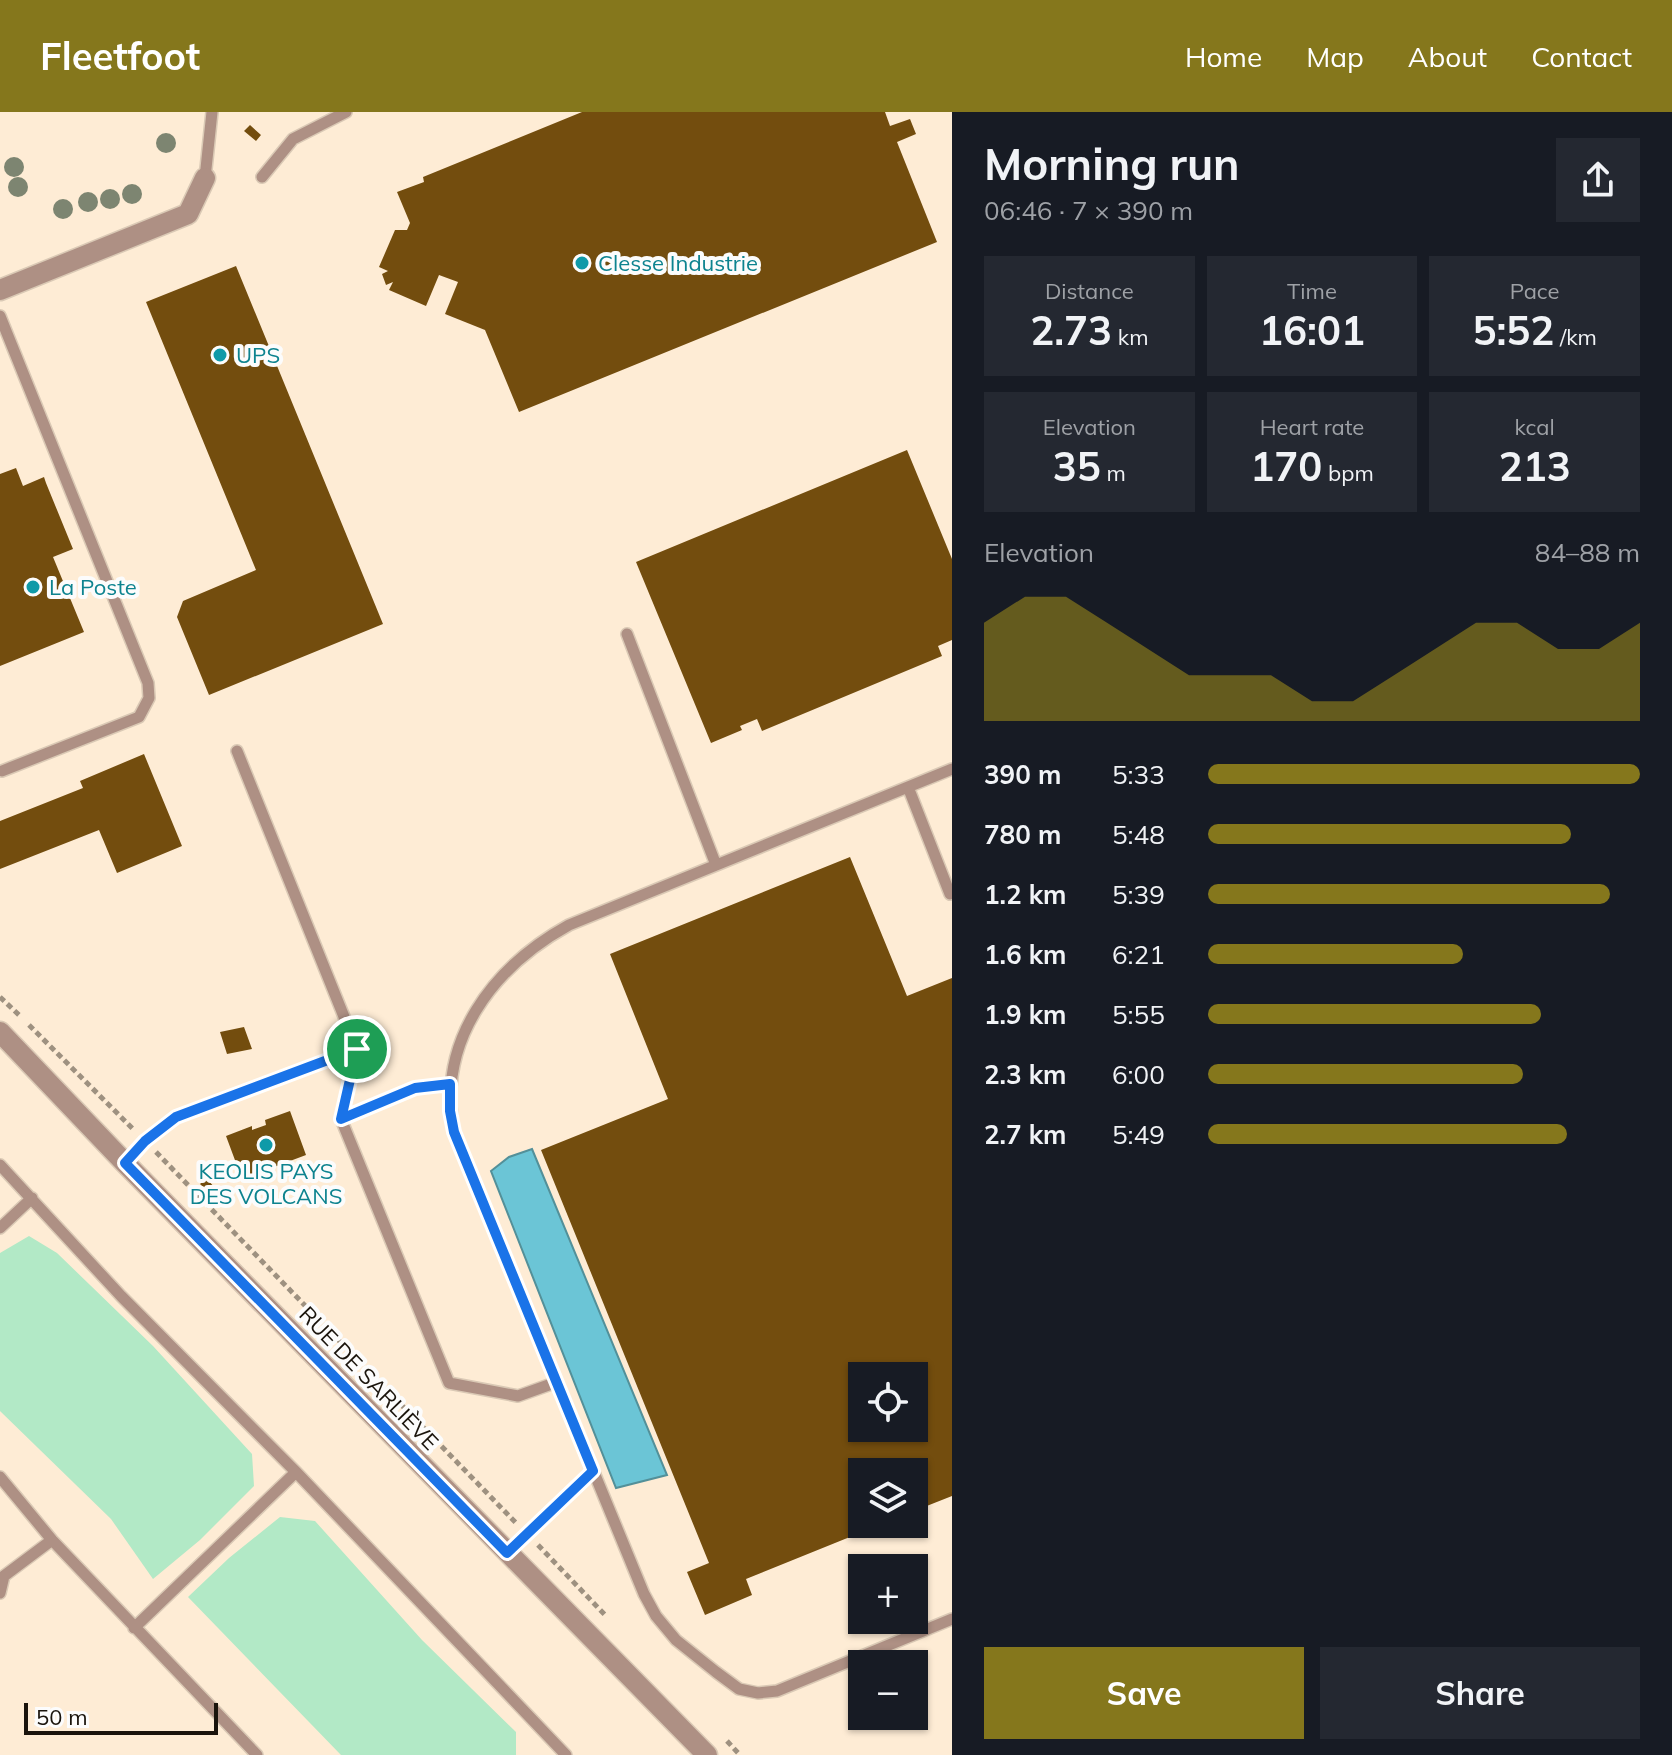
<!DOCTYPE html>
<html lang="en">
<head>
<meta charset="utf-8">
<style>
  body { margin:0; font-family:Mulish,sans-serif; background:#242831; color:#f1f3f6; height:100vh; display:flex; flex-direction:column; font-size:30px; white-space:nowrap }
  * { box-sizing:border-box; margin:0 }
  p { font-size:26px; color:#9ea1a6 }
  .icon { flex:none; width:44px; height:44px; fill:none; stroke:currentColor; stroke-width:2; stroke-linecap:round; stroke-linejoin:round }
  .map { position:relative; flex:1; overflow:hidden }
  .drawer { display:flex; flex-direction:column; background:#171b24; width:720px }
  .drawer>* { flex:none }
  .fabs { position:absolute; left:848px; top:1250px; display:grid; gap:16px }
  .fabs a { display:grid; place-items:center; width:80px; height:80px; border-radius:0px; background:#171b24; box-shadow:0 2px 6px #0004; font-size:40px }
  .scale { position:absolute; left:24px; bottom:20px; width:194px; box-sizing:border-box; padding-left:8px; border:4px solid #1a140c; border-top:0; font-size:22px; line-height:28px; white-space:nowrap; color:#1a140c; -webkit-text-stroke:6px #fcfcfc; paint-order:stroke }
  .pin { position:absolute; display:grid; place-items:center; width:68px; height:68px; color:#fff; margin:-34px; border:4px solid #fff; border-radius:50%; box-shadow:0 2px 8px #0007 }
  .round { display:grid; place-items:center; flex:none; width:84px; height:84px; border-radius:0px; background:#242831 }
  .overview { display:flex; align-items:center; justify-content:space-between; height:136px; padding:0 32px }
  h1 { font-size:44px; font-weight:700; line-height:60px }
  .stats { display:grid; grid-template-columns:repeat(3,1fr); gap:12px; height:136px; padding:8px 32px }
  .stats div { display:grid; align-content:center; border-radius:0px; background:#242831; text-align:center }
  .stats b { font-size:40px; font-weight:700 }
  .stats small { font-size:22px; font-weight:400 }
  .stats p { font-size:22px }
  .chart { height:224px; padding:16px 32px }
  .chart p { display:flex; justify-content:space-between }
  .chart svg { width:100%; height:144px; margin-top:8px; fill:#85771c; opacity:.7 }
  .action { display:flex; gap:16px; margin-top:auto; padding:16px 32px }
  .action a { flex:1; height:92px; border-radius:0px; background:#85771c; color:#fff; font-size:32px; font-weight:700; line-height:92px; text-align:center }
  .action a+a { background:#242831; color:#f1f3f6 }
  ul { padding:0 32px; list-style:none; font-size:26px }
  li { display:grid; grid-template-columns:128px 96px 1fr; align-items:center; height:60px }
  li i { height:20px; border-radius:10px; background:#85771c }
  header { display:flex; align-items:center; gap:48px; box-sizing:border-box; height:112px; padding:0 40px; background:#85771c; color:#fff }
  header strong { font-size:38px }
  nav { display:flex; gap:44px; margin-inline-start:auto; font-size:28px }
  main { display:flex; flex:1; min-height:0 }
  .map>svg:first-child { display:block }
  .green { fill:#b2e9c6 }
  .water { fill:#6bc5d6; stroke:#539099; stroke-width:2 }
  .building { fill:#734d0e; fill-rule:evenodd }
  .lines { fill:none; stroke-linecap:round; stroke-linejoin:round }
  .lane-casing { stroke:#dac9b5; stroke-width:14 }
  .street-casing { stroke:#dac9b5; stroke-width:23 }
  .path { stroke:#9e9180; stroke-width:5; stroke-dasharray:6 4; stroke-linecap:butt }
  .lane { stroke:#ae9084; stroke-width:11 }
  .street { stroke:#ae9084; stroke-width:20 }
  .tree { fill:#7d8571 }
  .route-casing { stroke:#fff; stroke-width:16 }
  .route { stroke:#1a73e8; stroke-width:10 }
  .culture-dot { fill:#0f9aa8; stroke:#fcfcfc; stroke-width:3 }
  .labels { text-anchor:middle; stroke-width:8; stroke-linejoin:round; paint-order:stroke }
  .culture-label { font-size:22px; fill:#0d838f; stroke:#fcfcfc; text-anchor:start }
  .street-label { font-size:22px; fill:#1a140c; stroke:#fcfcfc }
</style>
</head>
<body>
<header>
<strong>Fleetfoot</strong>
<nav><a>Home</a><a>Map</a><a>About</a><a>Contact</a></nav>
</header>
<main>
<div class="map">
<svg width="952" height="1643" viewBox="0 0 952 1643">
  <rect width="100%" height="100%" fill="#feecd5"/>
  <!-- green -->
  <path class="green" d="M29,1124L57,1141L153,1234L252,1342L254,1374L200,1428L153,1467L111,1407L0,1299V1141Z
    M280,1405L315,1409L422,1528L516,1620V1643H341L188,1485L229,1446Z"/>
  <!-- water -->
  <path class="water" d="M532,1037L667,1363L616,1376L491,1059L509,1045Z"/>
  <!-- building -->
  <path class="building" d="M582,0H885L890,14L910,7L916,22L897,30L937,130L519,300L485,218L445,202L458,170L439,163L426,194L389,178L393,170L386,173L382,162L388,159L379,155L395,118H407L410,111L397,80L424,70L423,65Z
    M250,13L261,23L256,29L244,19Z
    M236,154L383,512L209,583L177,505L183,489L256,458L146,190Z
    M907,338L952,447V528L938,534L942,544L762,619L757,607L740,614L742,618L711,631L636,450Z
    M16,356L23,374L44,365L46,371L73,437L53,445L84,520L0,554V362Z
    M144,642L182,734L117,761L99,718L0,757V709L83,676L80,669Z
    M850,745L907,884L952,866V1384L914,1399V1360H862V1412H882L746,1467L752,1483L705,1503L687,1460L709,1451L541,1038L668,987L610,842ZM862,1264H914V1316H862Z
    M244,915L252,937L227,942L220,920Z
    M290,999L306,1043L242,1067L226,1024L252,1014V1018L266,1013L265,1008Z
    M206,1066L216,1077L210,1082L200,1072Z"/>
  <g class="lines">
    <defs>
      <path id="lane" d="M262,65L293,27L346,0
        M205,66L212,0
        M0,204L148,571L149,586L139,605L2,659
        M627,522L716,753
        M237,639L357,937L341,1007L449,1271L518,1284L557,1270
        M952,657L569,813C493,855 436,929 454,1020L644,1482L656,1504L676,1528L716,1560L739,1577L758,1581L777,1579L952,1507
        M908,675L950,782
        M341,1007L415,976L450,972
        M125,1051L145,1029L176,1005L357,937
        M0,1053L121,1184L296,1360L566,1643
        M0,1116L32,1086
        M0,1365L52,1428L257,1643
        M507,1441L593,1359
        M0,1467L52,1428
        M0,1481L4,1464
        M134,1516L296,1360"/>
      <path id="street" d="M0,178L188,102L205,66
        M0,920L125,1051L707,1643"/>
    </defs>
    <!-- lane casing -->
    <use href="#lane" class="lane-casing"/>
    <!-- street casing -->
    <use href="#street" class="street-casing"/>
    <!-- path -->
    <path class="path" d="M0,885L19,903
      M29,913L135,1019
      M156,1040L517,1412
      M538,1433L606,1504
      M727,1629L740,1643"/>
    <!-- lane -->
    <use href="#lane" class="lane"/>
    <!-- street -->
    <use href="#street" class="street"/>
  </g>
  <!-- trees -->
  <g class="tree">
    <circle cx="166" cy="31" r="10"/>
    <circle cx="14" cy="55" r="10"/>
    <circle cx="18" cy="75" r="10"/>
    <circle cx="132" cy="82" r="10"/>
    <circle cx="110" cy="87" r="10"/>
    <circle cx="88" cy="90" r="10"/>
    <circle cx="63" cy="97" r="10"/>
  </g>
  <g class="lines">
    <defs>
      <path id="route" d="M357,937L341,1007L415,976L450,972V999L454,1020L593,1359L507,1441L125,1051L145,1029L176,1005Z"/>
    </defs>
    <!-- route casing -->
    <use href="#route" class="route-casing"/>
    <!-- route -->
    <use href="#route" class="route"/>
  </g>
  <!-- markers -->
  <g class="culture-dot">
    <circle cx="582" cy="151" r="8"/>
    <circle cx="220" cy="243" r="8"/>
    <circle cx="33" cy="475" r="8"/>
    <circle cx="266" cy="1033" r="8"/>
  </g>
  <g class="labels">
    <!-- culture labels -->
    <g class="culture-label">
      <text x="598" y="159">Clesse Industrie</text>
      <text x="236" y="251">UPS</text>
      <text x="49" y="483">La Poste</text>
      <text x="266" y="1067" text-anchor="middle">KEOLIS PAYS<tspan x="266" dy="25">DES VOLCANS</tspan></text>
    </g>
    <!-- street labels -->
    <g class="street-label">
      <text transform="translate(369 1266) rotate(46)" y="8">RUE DE SARLIÈVE</text>
    </g>
  </g>
</svg>
<div class="fabs">
<a><svg class="icon" aria-label="locate" viewBox="0 0 24 24"><circle cx="12" cy="12" r="6"/><path d="M12 2v4M12 18v4M2 12h4M18 12h4"/></svg></a>
<a><svg class="icon" aria-label="layers" viewBox="0 0 24 24"><path d="M12 4l9 5-9 5-9-5zM3 14l9 5 9-5"/></svg></a>
<a>+</a>
<a>−</a>
</div>
<div class="scale">50 m</div>
<div class="pin" style="left:357px;top:937px;background:#1e9e55"><svg class="icon" aria-label="arrive" viewBox="0 0 24 24"><path d="M6 21V4h12l-3 4 3 4H6"/></svg></div>
</div>
<section class="drawer">
<div class="overview"><div><h1>Morning run</h1><p>06:46 · 7 × 390 m</p></div><a class="round"><svg class="icon" aria-label="share" viewBox="0 0 24 24"><path d="M12 15V3M7 8l5-5 5 5M5 13v7h14v-7"/></svg></a></div>
<div class="stats">
<div><p>Distance</p><b>2.73<small> km</small></b></div>
<div><p>Time</p><b>16:01</b></div>
<div><p>Pace</p><b>5:52<small> /km</small></b></div>
</div>
<div class="stats">
<div><p>Elevation</p><b>35<small> m</small></b></div>
<div><p>Heart rate</p><b>170<small> bpm</small></b></div>
<div><p>kcal</p><b>213</b></div>
</div>
<div class="chart"><p><span>Elevation</span>84–88 m</p>
<svg viewBox="0 0 160 44" preserveAspectRatio="none"><path d="M0 44V14L10 6L20 6L30 14L40 22L50 30L60 30L70 30L80 38L90 38L100 30L110 22L120 14L130 14L140 22L150 22L160 14V44z"/></svg>
</div>
<ul>
<li><b>390 m</b>5:33<i style="width:100%"></i></li>
<li><b>780 m</b>5:48<i style="width:84%"></i></li>
<li><b>1.2 km</b>5:39<i style="width:93%"></i></li>
<li><b>1.6 km</b>6:21<i style="width:59%"></i></li>
<li><b>1.9 km</b>5:55<i style="width:77%"></i></li>
<li><b>2.3 km</b>6:00<i style="width:73%"></i></li>
<li><b>2.7 km</b>5:49<i style="width:83%"></i></li>
</ul>
<div class="action"><a>Save</a><a>Share</a></div>
</section>
</main>
</body>
</html>
